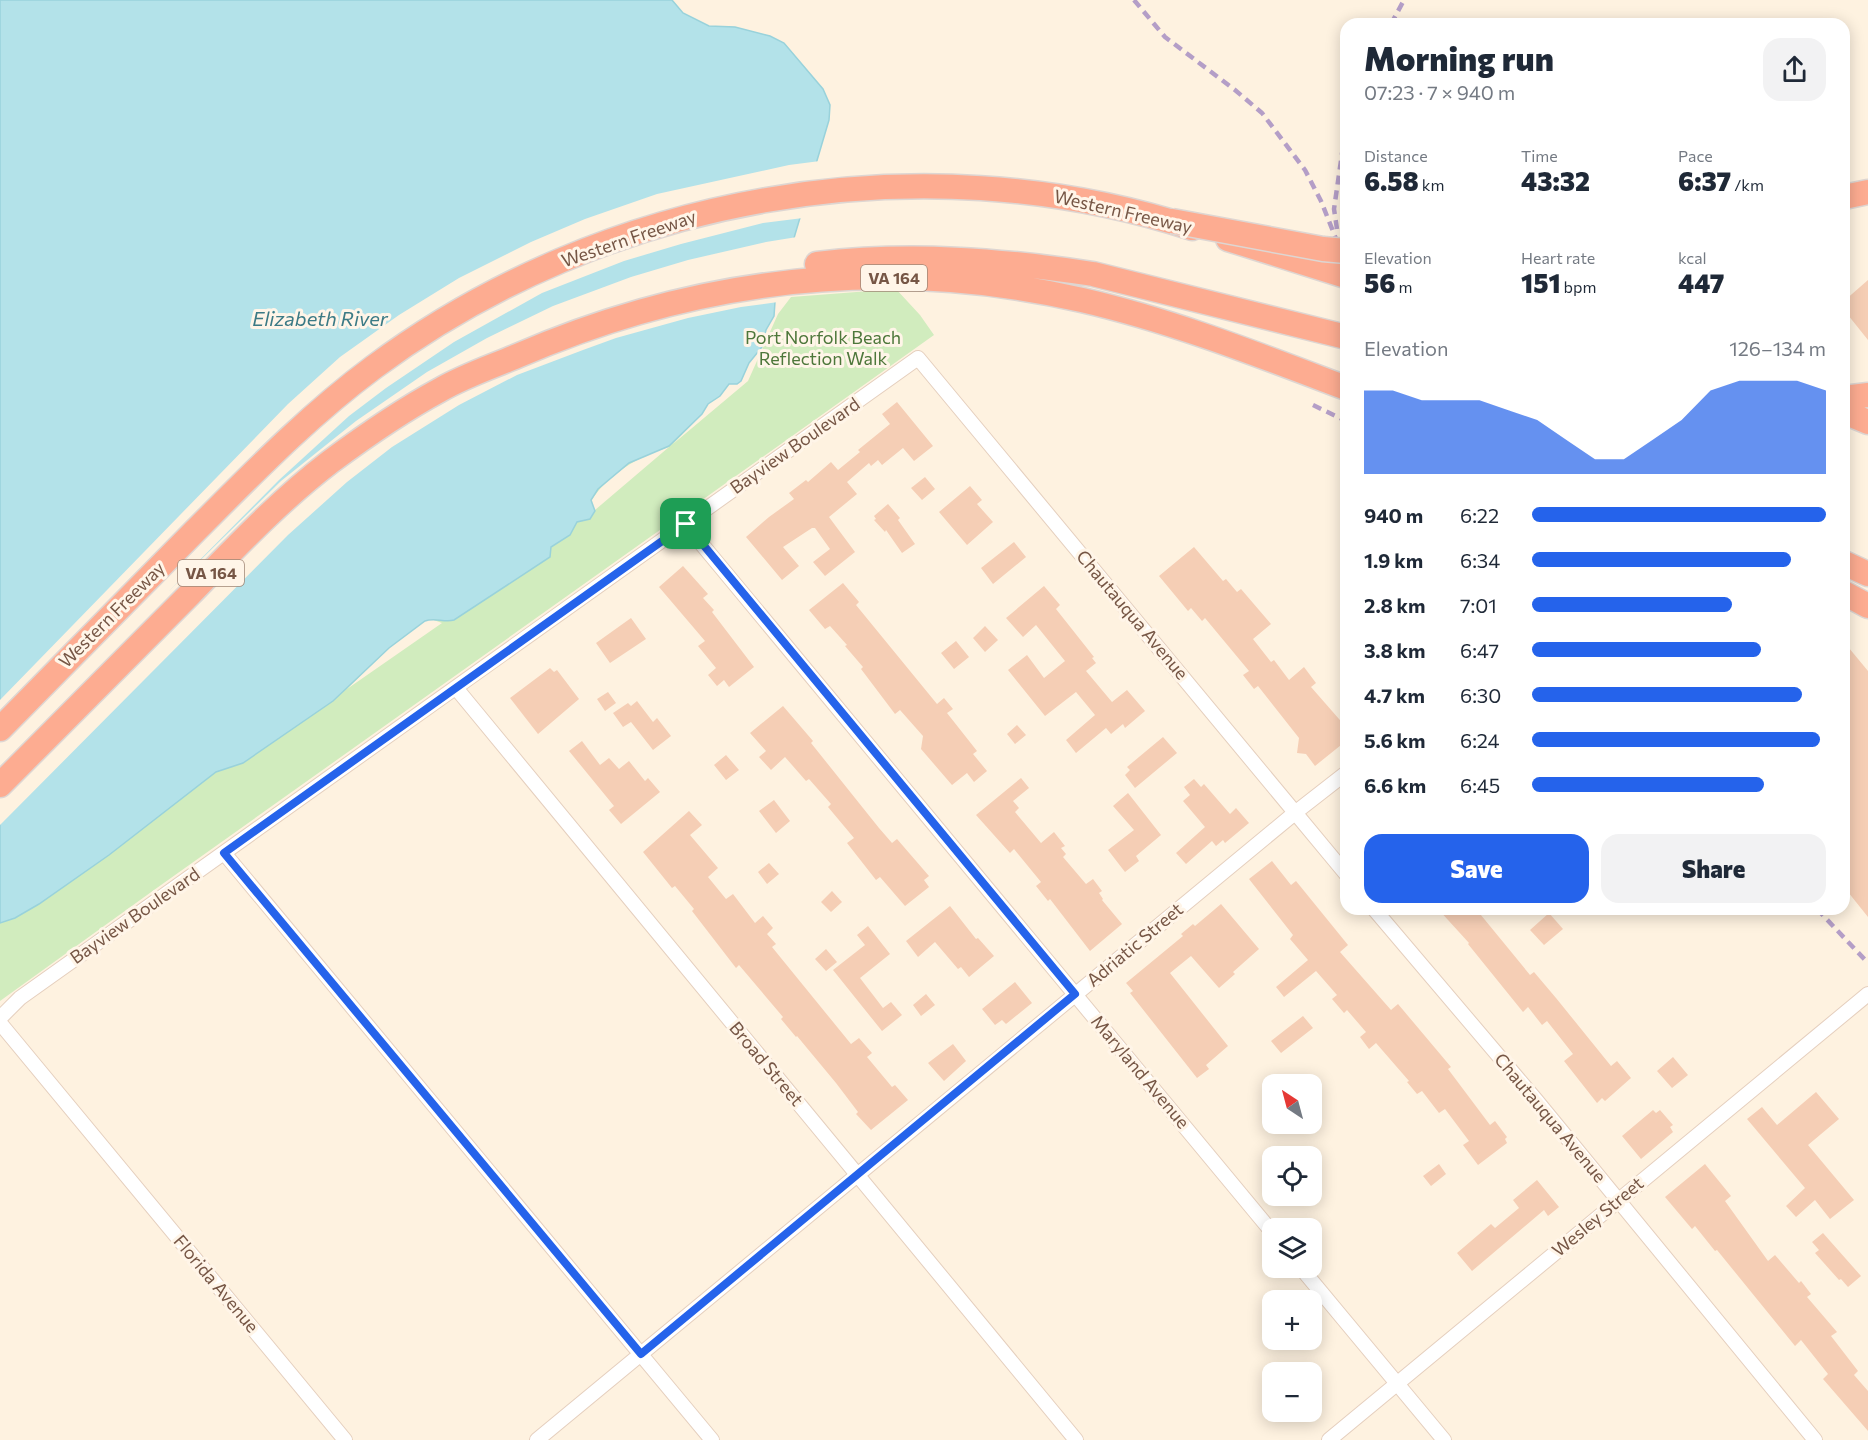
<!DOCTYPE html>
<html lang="en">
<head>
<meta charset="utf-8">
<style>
  body { margin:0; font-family:Commissioner,sans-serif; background:#f2f2f3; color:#1f2937; height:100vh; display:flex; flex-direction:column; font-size:22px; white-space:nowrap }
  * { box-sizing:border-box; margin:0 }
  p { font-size:20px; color:#747a83 }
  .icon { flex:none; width:33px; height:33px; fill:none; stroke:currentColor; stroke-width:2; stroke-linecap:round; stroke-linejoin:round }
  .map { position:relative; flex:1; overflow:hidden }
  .panel { position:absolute; left:1340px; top:18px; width:510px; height:897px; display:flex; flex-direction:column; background:#fff; border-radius:18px; box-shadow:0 3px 15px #0003 }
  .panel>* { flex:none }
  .needle { width:39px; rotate:324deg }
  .buttons { position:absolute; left:1262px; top:1074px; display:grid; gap:12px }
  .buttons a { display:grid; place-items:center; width:60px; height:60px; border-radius:12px; background:#fff; box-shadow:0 3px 15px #0003; font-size:30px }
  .pin { position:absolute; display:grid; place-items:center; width:51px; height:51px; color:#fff; margin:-26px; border-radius:12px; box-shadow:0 3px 9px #0006 }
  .round { display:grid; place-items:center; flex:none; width:63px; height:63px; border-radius:18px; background:#f2f2f3 }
  .summary { display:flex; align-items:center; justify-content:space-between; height:102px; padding:0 24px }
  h1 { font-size:33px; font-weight:800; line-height:45px }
  .stats { display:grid; grid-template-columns:repeat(3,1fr); gap:9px; height:102px; padding:6px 24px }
  .stats div { display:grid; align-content:center }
  .stats b { font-size:26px; font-weight:800 }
  .stats small { font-size:16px; font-weight:400 }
  .stats p { font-size:16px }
  .chart { height:168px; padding:12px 24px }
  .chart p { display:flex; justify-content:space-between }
  .chart svg { width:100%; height:108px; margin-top:6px; fill:#2563eb; opacity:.7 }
  .button { display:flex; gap:12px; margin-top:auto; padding:12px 24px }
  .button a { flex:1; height:69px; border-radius:18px; background:#2563eb; color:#fff; font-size:24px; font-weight:800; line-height:69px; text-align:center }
  .button a+a { background:#f2f2f3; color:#1f2937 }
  ul { padding:0 24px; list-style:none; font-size:20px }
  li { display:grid; grid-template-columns:96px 72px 1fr; align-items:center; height:45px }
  li i { height:15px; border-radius:8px; background:#2563eb }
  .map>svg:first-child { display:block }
  .green { fill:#d1ecbe; fill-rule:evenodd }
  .water { fill:#b3e2e9; stroke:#99d2db; stroke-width:1.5 }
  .pier { fill:#fef2e0 }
  .building { fill:#f5ceb5 }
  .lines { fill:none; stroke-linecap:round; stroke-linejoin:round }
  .street-casing { stroke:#e5cfbe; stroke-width:16 }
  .highway-casing { stroke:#ded6d2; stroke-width:27 }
  .street { stroke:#fff; stroke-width:14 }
  .highway { stroke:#fdac91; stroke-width:24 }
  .rail { stroke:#b49ec7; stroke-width:4.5; stroke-dasharray:9 6; stroke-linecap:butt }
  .highway-bridge-casing { stroke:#ded6d2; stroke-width:27; stroke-linecap:butt }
  .highway-bridge { stroke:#fdac91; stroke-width:24 }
  .route-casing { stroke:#fff; stroke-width:12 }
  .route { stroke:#2563eb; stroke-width:8 }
  .labels { text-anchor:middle; stroke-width:6; stroke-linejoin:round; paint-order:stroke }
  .shield { fill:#fff5e8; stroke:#9f8676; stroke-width:1.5 }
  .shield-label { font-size:16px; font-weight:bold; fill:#765645 }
  .street-label { font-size:18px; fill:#765645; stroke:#fff5e8 }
  .park-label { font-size:18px; fill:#4d773a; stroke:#fff5e8 }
  .water-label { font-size:20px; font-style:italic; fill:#3b7a85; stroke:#fff5e8 }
</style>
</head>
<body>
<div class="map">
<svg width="1868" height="1440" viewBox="0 0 1868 1440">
  <rect width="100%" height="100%" fill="#fef2e0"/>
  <!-- green -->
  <path class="green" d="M672,0L683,13L709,26L735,27L770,36L784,43L823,89L830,105L829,120L775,302L774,316L766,330L762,347L749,363L741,381L737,384H729L720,396L708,404L702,414L673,444L748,381L778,314L791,297L896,289L920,315L934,335L154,890L0,1001V832L681,26ZM669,447L595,510H594L591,501C609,473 638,457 669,447ZM431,619L442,623L347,689L389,648L425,621Z"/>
  <!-- water -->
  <path class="water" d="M0,0H672L683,13L709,26L735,27L770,36L784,43L823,89L830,105L829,120L775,302L774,316L766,330L762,347L749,363L741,381L737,384H729L720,396L708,404L702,414L669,446L629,463L598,489L591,500L595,511L590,519L577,522L570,535L551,547L550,557L454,620C444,623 435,617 425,621L389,648L333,701L243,763L216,772L109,855L39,904L15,918L0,923Z"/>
  <!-- pier -->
  <path class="pier" d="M820,161L803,218L763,223L681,244L624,261L542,293L454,342L386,388L349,416L279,480L168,592L281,481L356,421L427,372L487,338L553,306L631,277L688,260L766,242L797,237L778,302L741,307L688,318L616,338L583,350L517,375L459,405L392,447L347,482L288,535L0,825V700L288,404L340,357L399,315L459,278L531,242L585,219L657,194L789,165Z"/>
  <!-- building -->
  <path class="building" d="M1868,280V340L1844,310V301Z
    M897,402L933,446L914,461L903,448L882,465L878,460L871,466L869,463L847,482L857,494L829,517L855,552L825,576L813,562L830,549L815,528H812L783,547L799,566L782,580L746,537L769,517L794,499L789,493L806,480L808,482L831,462L838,470L860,452L858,450L890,424L882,414Z
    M925,477L935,489L922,500L911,488Z
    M970,486L982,500L977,504L993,522L967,545L939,512Z
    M888,504L900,518L898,520L915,544L902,553L886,530L885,532L874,520L876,519L874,516Z
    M1014,542L1026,557L993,584L981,568Z
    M1194,547L1223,581L1226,579L1237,592L1241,589L1271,624L1253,639L1271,662L1274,660L1289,680L1304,667L1316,683L1311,687L1346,727V741L1315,766L1306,754L1297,753L1299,738L1258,686L1254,689L1243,675L1249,671L1205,618L1202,621L1191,608L1188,611L1159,576Z
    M683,566L708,594L703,598L714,610L712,612L754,667L729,687L724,680L717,686L708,675L716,668L698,646L705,641L659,587Z
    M843,583L859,602L856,605L937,704L944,698L953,709L947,713L977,751L973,754L987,771L974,782L967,773L952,785L921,749L923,736L900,710L895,714L861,669L863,667L845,646L847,645L830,626L825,629L809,610Z
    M1044,586L1060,605L1056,609L1094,657L1092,658L1096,663L1086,671L1112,702L1127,690L1145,711L1125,728L1123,724L1111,734L1106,728L1076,753L1066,740L1095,715L1076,692L1045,716L1008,670L1027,655L1044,678L1065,661L1036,625L1023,637L1006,618Z
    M631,618L646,639L610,663L596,643Z
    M985,626L998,640L985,652L973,638Z
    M956,641L969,657L954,669L941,653Z
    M1844,642L1868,671V917L1844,887Z
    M550,668L554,672L557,670L579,699L538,734L510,698Z
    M608,692L616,703L605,711L597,699Z
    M637,701L653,722L657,718L671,736L653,750L631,722L623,727L613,713L628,703L631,706Z
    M783,706L813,741L811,743L879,828L892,843L897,839L929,876L924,880L929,887L905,906L880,877L876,880L847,843L854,838L828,807L831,804L809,779L806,781L785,757L771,770L759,757L766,751L750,733Z
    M1017,725L1026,735L1015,744L1007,734Z
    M1163,737L1177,753L1135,788L1125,775L1130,770L1127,767Z
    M582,741L600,765L609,758L619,769L629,761L645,781L648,778L660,792L621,824L609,810L614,806L569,751Z
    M726,755L739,770L726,780L714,765Z
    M1021,778L1029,788L1013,801L1019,808L1015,812L1041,843L1054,832L1065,846L1061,848L1066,854L1063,857L1086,884L1093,879L1102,891L1099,893L1103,899L1102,900L1122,924L1090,951L1050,899L1048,901L1036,886L1041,882L1014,849L1010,853L976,815Z
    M1194,779L1201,787L1204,784L1230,814L1236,808L1249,823L1225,843L1223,840L1216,846L1212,841L1186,864L1176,853L1205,827L1183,801L1190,795L1184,787Z
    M1128,793L1161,835L1136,856L1139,861L1125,872L1108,850L1134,830L1113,806Z
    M774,800L790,821L776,833L759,811Z
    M689,811L702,825L690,835L718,868L708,877L726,899L733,894L755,923L763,916L773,928L767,934L776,944L772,947L851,1044L859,1038L872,1053L867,1057L892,1087L895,1085L908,1100L871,1130L856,1114L858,1112L836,1083L797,1036L796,1037L781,1019L783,1017L739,965L736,968L692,911L694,909L675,886L672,888L643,852Z
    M1272,861L1291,885L1296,881L1348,945L1340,952L1391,1010L1398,1004L1451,1067L1448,1069L1490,1125L1495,1121L1507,1137L1505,1139L1507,1143L1478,1165L1463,1145L1469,1141L1445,1109L1439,1113L1422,1091L1417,1094L1407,1082L1409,1081L1376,1043L1369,1049L1360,1037L1366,1032L1347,1010L1344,1013L1332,999L1337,995L1316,971L1284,997L1276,987L1308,960L1290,939L1293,935L1249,879Z
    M769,863L779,874L767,884L758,872Z
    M832,891L842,902L831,912L821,902Z
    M1221,904L1259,949L1233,972L1235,974L1219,988L1191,956L1170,973L1228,1046L1206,1065L1209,1069L1197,1078L1130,993L1133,991L1126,983L1183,936L1181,934L1193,924L1195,926Z
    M950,906L976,939L978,938L994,956L969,977L961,967L958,969L935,942L918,957L906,941Z
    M1438,909H1476L1530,975L1534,972L1556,998L1611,1066L1617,1061L1631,1078L1605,1101L1602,1098L1597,1103L1564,1061L1573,1054L1547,1021L1542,1025L1528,1007L1523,1012L1468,944L1469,943Z
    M1549,913L1563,929L1544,945L1530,930Z
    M868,926L890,954L860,978L883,1008L891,1002L902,1015L882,1031L833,970L865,945L857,935Z
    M826,949L837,962L826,971L815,959Z
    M1015,982L1032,1003L1006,1024L1002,1020L995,1025L982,1009Z
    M926,994L935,1005L921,1016L913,1005Z
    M1303,1016L1313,1028L1281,1053L1271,1041Z
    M953,1044L966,1061L944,1081L928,1063Z
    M1673,1057L1688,1075L1672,1088L1657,1071Z
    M1816,1092L1839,1119L1808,1145L1854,1200L1830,1219L1815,1200L1796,1217L1786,1206L1805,1188L1747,1119L1762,1107L1777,1125Z
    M1653,1110L1656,1113L1660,1110L1673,1125L1670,1127L1673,1132L1641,1159L1622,1136Z
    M1439,1164L1446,1174L1431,1186L1423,1176Z
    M1705,1164L1731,1196L1725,1201L1768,1261L1775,1255L1799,1283L1801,1281L1811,1294L1807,1297L1837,1332L1831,1336L1858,1371L1854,1375L1868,1391V1431L1823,1379L1828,1374L1801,1340L1795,1346L1717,1250L1715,1251L1695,1226L1692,1229L1665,1197Z
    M1537,1180L1559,1207L1548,1216L1544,1210L1472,1271L1457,1253L1491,1224L1495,1228L1519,1208L1513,1200Z
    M1823,1233L1861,1276L1848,1287L1841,1279L1839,1280L1815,1253L1819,1250L1812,1242Z"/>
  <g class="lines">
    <defs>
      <path id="street" d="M685,524L1272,1232
        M456,688L1076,1440
        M224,853L712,1440
        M1374,909L1536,1100L1815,1440
        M0,1018L20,998L918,358L1346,874
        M0,1023L345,1440
        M1301,1268L1444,1440
        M537,1440L1296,812L1346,773
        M1329,1440L1868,994"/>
      <path id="highway" d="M1844,197L1868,192
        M1228,239L1346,276
        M817,264C910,253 1001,260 1093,274L1346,337
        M1844,398L1868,395
        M1844,412L1868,422
        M1844,563L1868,574
        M1844,593L1868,606
        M0,729C65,663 130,597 195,531C252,474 309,415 374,367C605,196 917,139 1192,228
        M0,785C63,721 127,658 190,594C235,548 279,501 330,462C365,436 401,411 440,390C464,376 491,367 517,356C699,277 888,256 1082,300C1173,321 1259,355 1346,388"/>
    </defs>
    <!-- street casing -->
    <use href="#street" class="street-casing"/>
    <!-- highway casing -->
    <use href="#highway" class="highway-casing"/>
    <!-- street -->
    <use href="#street" class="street"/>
    <!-- highway -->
    <use href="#highway" class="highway"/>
    <!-- rail -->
    <path class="rail" d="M1134,0L1165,37L1235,90L1262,113L1305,170L1321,201L1346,264
      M1391,24L1404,0
      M1337,229L1334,209L1346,126
      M1313,405L1346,421
      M1817,909L1868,963"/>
    <defs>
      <path id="highway-bridge" d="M1172,221L1323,249L1346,251"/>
    </defs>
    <!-- highway-bridge casing -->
    <use href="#highway-bridge" class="highway-bridge-casing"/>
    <!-- highway-bridge -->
    <use href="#highway-bridge" class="highway-bridge"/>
  </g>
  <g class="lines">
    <defs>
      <path id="route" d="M686,524L1075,994L641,1354L224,853Z"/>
    </defs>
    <!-- route casing -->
    <use href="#route" class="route-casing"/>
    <!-- route -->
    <use href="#route" class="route"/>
  </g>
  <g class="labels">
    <!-- shield labels -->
    <g class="shield">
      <rect x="861" y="265" width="66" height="26" rx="4.5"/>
      <rect x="178" y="560" width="66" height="26" rx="4.5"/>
    </g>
    <g class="shield-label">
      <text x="894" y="284">VA 164</text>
      <text x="211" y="579">VA 164</text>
    </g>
    <!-- street labels -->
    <g class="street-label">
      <text transform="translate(1123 212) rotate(13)" y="6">Western Freeway</text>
      <text transform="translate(629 239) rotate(-19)" y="6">Western Freeway</text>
      <text transform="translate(795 446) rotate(-35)" y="6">Bayview Boulevard</text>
      <text transform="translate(112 615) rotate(-45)" y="6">Western Freeway</text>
      <text transform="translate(1132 615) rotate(50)" y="6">Chautauqua Avenue</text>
      <text transform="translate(135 916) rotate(-35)" y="6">Bayview Boulevard</text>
      <text transform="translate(1135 945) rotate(-40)" y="6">Adriatic Street</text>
      <text transform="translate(766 1064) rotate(50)" y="6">Broad Street</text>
      <text transform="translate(1140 1072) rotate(50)" y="6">Maryland Avenue</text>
      <text transform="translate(1550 1118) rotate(50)" y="6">Chautauqua Avenue</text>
      <text transform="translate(1598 1217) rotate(-40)" y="6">Wesley Street</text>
      <text transform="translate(216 1284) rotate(50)" y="6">Florida Avenue</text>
    </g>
    <!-- park labels -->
    <g class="park-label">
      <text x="823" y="344">Port Norfolk Beach<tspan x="823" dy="21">Reflection Walk</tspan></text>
    </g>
    <!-- water labels -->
    <g class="water-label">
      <text x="320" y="326">Elizabeth River</text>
    </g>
  </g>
</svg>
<div class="buttons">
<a><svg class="needle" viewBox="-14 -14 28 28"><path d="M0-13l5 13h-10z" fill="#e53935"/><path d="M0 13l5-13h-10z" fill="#747a83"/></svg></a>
<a><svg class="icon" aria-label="locate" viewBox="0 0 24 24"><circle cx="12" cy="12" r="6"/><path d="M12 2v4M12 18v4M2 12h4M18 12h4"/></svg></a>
<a><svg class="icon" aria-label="layers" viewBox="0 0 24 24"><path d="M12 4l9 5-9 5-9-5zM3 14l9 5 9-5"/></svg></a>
<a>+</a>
<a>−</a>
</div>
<div class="pin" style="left:686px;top:524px;background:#1e9e55"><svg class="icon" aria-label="arrive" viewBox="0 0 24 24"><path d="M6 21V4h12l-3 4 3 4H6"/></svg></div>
<section class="panel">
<div class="summary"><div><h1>Morning run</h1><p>07:23 · 7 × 940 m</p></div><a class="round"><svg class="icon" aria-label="share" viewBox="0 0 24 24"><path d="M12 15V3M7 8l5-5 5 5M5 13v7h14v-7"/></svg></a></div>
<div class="stats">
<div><p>Distance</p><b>6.58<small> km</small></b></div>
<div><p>Time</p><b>43:32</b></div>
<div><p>Pace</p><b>6:37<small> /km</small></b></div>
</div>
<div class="stats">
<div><p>Elevation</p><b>56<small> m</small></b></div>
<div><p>Heart rate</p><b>151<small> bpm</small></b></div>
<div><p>kcal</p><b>447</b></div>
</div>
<div class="chart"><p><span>Elevation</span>126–134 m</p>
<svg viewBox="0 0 160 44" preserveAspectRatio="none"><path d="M0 44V10L10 10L20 14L30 14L40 14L50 18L60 22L70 30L80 38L90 38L100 30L110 22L120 10L130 6L140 6L150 6L160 10V44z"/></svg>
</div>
<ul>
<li><b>940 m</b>6:22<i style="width:100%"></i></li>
<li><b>1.9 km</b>6:34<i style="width:88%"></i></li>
<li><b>2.8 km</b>7:01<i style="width:68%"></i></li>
<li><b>3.8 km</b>6:47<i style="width:78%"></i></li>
<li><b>4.7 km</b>6:30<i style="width:92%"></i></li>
<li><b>5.6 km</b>6:24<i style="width:98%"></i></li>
<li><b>6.6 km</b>6:45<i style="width:79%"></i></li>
</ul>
<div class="button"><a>Save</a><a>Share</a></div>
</section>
</div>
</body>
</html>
